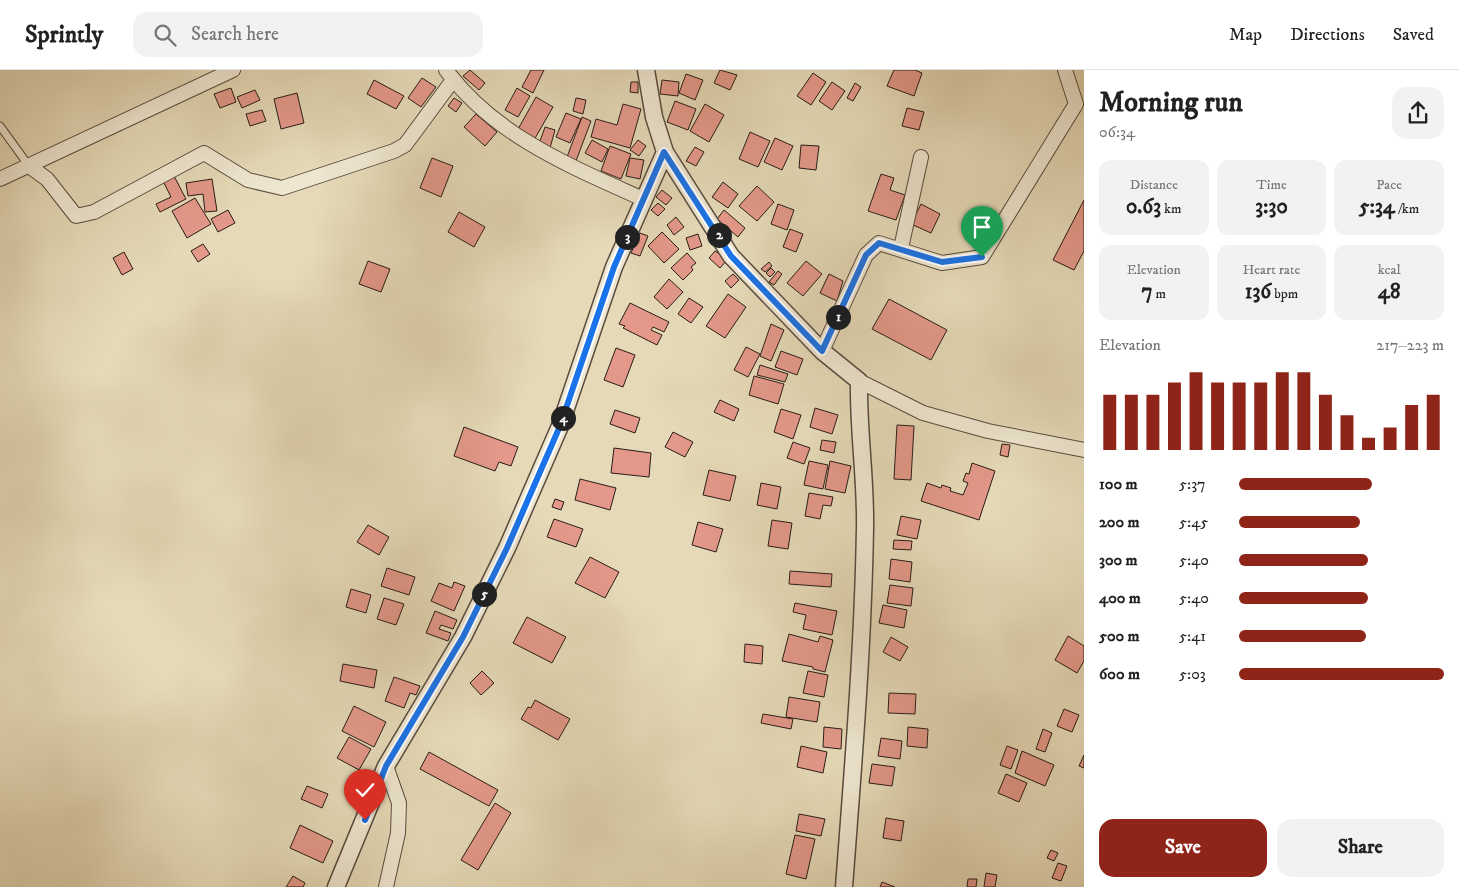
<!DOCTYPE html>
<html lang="en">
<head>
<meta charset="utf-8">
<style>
  body { margin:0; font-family:"IM FELL DW Pica",serif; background:#f2f2f2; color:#222; height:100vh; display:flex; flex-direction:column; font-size:19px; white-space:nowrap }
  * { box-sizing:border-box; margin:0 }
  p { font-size:16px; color:#767676 }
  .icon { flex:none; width:28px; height:28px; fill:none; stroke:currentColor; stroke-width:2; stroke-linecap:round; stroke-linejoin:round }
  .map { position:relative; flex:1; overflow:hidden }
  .panel { display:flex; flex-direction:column; background:#fff; width:375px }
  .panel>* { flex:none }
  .pin { position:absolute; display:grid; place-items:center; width:42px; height:42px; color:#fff; margin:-51px -21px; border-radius:50% 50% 50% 0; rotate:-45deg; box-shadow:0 0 5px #0007 }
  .pin .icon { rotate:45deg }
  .km { position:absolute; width:25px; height:25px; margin:-12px; border-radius:50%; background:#222; color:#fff; font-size:14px; line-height:25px; text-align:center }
  .round { display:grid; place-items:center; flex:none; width:52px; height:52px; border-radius:15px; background:#f2f2f2 }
  .headline { display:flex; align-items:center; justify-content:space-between; height:85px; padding:0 15px }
  h1 { font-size:28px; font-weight:800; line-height:38px }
  .stats { display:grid; grid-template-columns:repeat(3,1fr); gap:8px; height:85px; padding:5px 15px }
  .stats div { display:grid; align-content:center; border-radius:12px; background:#f2f2f2; text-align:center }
  .stats b { font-size:21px; font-weight:800 }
  .stats small { font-size:14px; font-weight:400 }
  .stats p { font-size:14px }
  .chart { height:140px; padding:10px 15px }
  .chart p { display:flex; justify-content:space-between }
  .chart svg { width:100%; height:90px; margin-top:5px; stroke:#8f2418; stroke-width:6 }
  .button { display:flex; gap:10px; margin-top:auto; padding:10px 15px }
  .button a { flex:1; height:58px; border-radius:15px; background:#8f2418; color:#fff; font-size:20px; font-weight:800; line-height:58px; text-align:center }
  .button a+a { background:#f2f2f2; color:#222 }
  ul { padding:0 15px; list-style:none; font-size:16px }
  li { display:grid; grid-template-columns:80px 60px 1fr; align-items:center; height:38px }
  li i { height:12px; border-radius:6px; background:#8f2418 }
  header { display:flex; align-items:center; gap:30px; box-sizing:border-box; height:70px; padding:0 25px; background:#fff; border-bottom:1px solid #e0e0e0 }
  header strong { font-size:24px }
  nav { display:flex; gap:28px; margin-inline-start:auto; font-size:18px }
  .search { width:350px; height:45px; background:#f2f2f2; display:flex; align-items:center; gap:12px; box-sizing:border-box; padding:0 18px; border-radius:15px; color:#767676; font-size:19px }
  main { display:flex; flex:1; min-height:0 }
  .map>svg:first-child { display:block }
  .building { fill:#e39889; stroke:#291c16 }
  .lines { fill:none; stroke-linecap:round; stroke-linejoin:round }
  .service-casing { stroke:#584b3e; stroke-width:9 }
  .minor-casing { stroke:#584b3e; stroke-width:16 }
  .tertiary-casing { stroke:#584b3e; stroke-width:19 }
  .service { stroke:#eee6d0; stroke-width:7 }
  .minor { stroke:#eee6d0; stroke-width:14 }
  .tertiary { stroke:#eee6d0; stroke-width:16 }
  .route-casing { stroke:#fff; stroke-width:10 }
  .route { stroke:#1a73e8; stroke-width:6 }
</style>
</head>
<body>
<header>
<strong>Sprintly</strong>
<div class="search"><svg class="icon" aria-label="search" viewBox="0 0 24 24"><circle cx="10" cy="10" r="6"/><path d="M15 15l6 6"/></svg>Search here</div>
<nav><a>Map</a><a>Directions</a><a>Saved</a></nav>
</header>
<main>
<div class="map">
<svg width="1084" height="817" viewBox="0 0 1084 817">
  <rect width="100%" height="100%" fill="#e5d9b7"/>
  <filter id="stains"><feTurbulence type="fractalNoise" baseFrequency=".004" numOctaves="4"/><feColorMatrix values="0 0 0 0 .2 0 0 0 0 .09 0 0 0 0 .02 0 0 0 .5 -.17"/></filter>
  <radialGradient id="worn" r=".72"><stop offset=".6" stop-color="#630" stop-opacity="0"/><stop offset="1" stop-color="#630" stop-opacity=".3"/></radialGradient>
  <!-- building -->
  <path class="building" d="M470,0L485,13L479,20L463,6Z
    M531,0H544L533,23L522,17Z
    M720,0L737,5L730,20L714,13Z
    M894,0H915L922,3L914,26L887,16Z
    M813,3L826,12L811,35L797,26Z
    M686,4L703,10L695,30L679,23Z
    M422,8L436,17L421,37L408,28Z
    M374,10L404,26L396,39L367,24Z
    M662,10L679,12L678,26L660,24Z
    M631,12H638V23L630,22Z
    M832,12L845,21L832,40L819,31Z
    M855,13L861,17L853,31L847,28Z
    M231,18L236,32L220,38L214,24Z
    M517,18L530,26L518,47L505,40Z
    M255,20L260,30L242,38L237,27Z
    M297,23L304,53L281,59L274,29Z
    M536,27L553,37L534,70L517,61Z
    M454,28L462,33L456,42L448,36Z
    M576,28L586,30L583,44L573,41Z
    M675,31L696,39L688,60L667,52Z
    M623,34L641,39L630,78L591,67L596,49L617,55Z
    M705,34L724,45L709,72L690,61Z
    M907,38L924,42L919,60L902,56Z
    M262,40L266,51L250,56L246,44Z
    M566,43L581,49L570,73L556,67Z
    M476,44L497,62L485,76L464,57Z
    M582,47L591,51L576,91L567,87Z
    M545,57L555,60L550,78L539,74Z
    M750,62L770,71L758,97L739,89Z
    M775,68L793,76L782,100L764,92Z
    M592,70L608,79L602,92L585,83Z
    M638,70L646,76L639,86L630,80Z
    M801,75L819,76L816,100L799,98Z
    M610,76L631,84L621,109L601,101Z
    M695,77L704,82L696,96L686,91Z
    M432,88L453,96L441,127L420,118Z
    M630,88L644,90L640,109L626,106Z
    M881,104L894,108L890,120L905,125L896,150L868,141Z
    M174,106L186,129L160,142L156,134L171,127L163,111Z
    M212,109L217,141L205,142L203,124L188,126L186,113Z
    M723,112L738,124L728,138L712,127Z
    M757,116L774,132L757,151L739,136Z
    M662,120L672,128L666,135L656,127Z
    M195,128L211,154L187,168L172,141Z
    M1084,130V181L1074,200L1053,190Z
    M658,133L665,139L658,146L651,140Z
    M778,134L794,140L787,160L771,154Z
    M921,134L940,144L931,163L911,154Z
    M228,140L235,153L218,162L211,149Z
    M724,140L745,158L738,167L717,149Z
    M459,142L485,157L474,177L448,162Z
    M676,147L684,157L674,165L667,155Z
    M790,159L803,164L796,182L783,177Z
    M662,162L679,179L664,193L648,176Z
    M640,163L648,166L640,186L631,183Z
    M698,164L702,176L690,180L686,168Z
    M203,174L210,184L198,192L191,181Z
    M715,181L728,189L720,198L709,188Z
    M124,182L133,199L122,205L113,188Z
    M687,183L696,193L691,197L693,200L683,210L671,198Z
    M368,191L390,199L381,222L359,214Z
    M806,191L822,204L803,226L787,213Z
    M769,192L772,196L765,202L761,199Z
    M771,198L775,202L770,207L766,203Z
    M778,201L782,204L774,215L769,212Z
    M733,204L739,210L731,218L725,211Z
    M829,204L843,211L837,231L820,223Z
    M669,209L683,222L667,239L654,227Z
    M728,224L746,237L725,268L706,256Z
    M689,228L703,237L691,253L678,244Z
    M889,229L947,260L931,290L872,259Z
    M630,233L669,252L664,262L653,257L651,260L662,265L657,275L623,258L625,256L619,254Z
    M771,254L784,260L771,291L760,286Z
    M746,277L760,284L748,307L734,300Z
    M616,278L635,285L623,317L604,310Z
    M781,281L803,289L797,305L775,297Z
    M760,295L788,304L785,312L757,305Z
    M754,306L784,314L778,334L749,325Z
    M720,330L739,339L734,351L714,342Z
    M815,338L838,345L832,364L810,357Z
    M781,339L801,345L793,369L774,362Z
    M615,340L640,348L635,363L610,354Z
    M897,355L914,356L911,410L894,409Z
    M464,357L518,377L511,396L499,392L495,401L454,386Z
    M673,362L693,372L685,387L665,377Z
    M822,370L836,372L834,383L820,380Z
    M793,372L810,378L804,394L787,388Z
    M1002,374L1010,375L1008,387L1000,385Z
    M614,378L651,383L649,407L611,403Z
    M809,391L828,395L823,419L804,415Z
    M830,391L851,396L845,423L825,419Z
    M972,393L995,401L979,450L921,431L927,413L941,418L942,415L951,418L950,421L963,425L968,413L963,411L966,403L969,404Z
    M709,400L736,406L730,431L703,425Z
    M580,409L616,418L610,440L575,430Z
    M761,413L781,417L777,439L757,435Z
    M809,423L833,427L831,436L823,435L820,449L805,446Z
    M555,429L564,432L561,440L552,437Z
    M901,446L921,450L917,469L897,465Z
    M554,449L583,459L576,477L547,467Z
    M772,450L792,453L788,479L768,476Z
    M698,452L723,459L716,482L692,475Z
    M368,455L389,467L379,485L357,472Z
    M894,470L912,471L911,480L893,479Z
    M590,487L619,502L605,528L575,513Z
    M891,489L912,492L910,512L889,509Z
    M387,498L415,507L409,525L381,516Z
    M790,501L832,504L831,517L789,514Z
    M454,512L465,516L454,541L431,531L439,513L452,518Z
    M890,515L913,518L911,536L887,533Z
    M351,519L371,525L366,543L346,537Z
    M384,528L404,534L396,555L377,549Z
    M795,533L837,541L832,565L803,559L806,545L793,542Z
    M883,535L907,540L904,558L879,553Z
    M435,541L457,550L453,559L441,555L439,559L451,563L448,571L426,563Z
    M527,547L566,567L552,593L513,573Z
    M789,564L818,572L820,566L833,570L825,602L813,599V597L782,591Z
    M1068,566L1084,576V591L1077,603L1055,590Z
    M891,567L908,577L900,591L883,582Z
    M745,574L763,576L762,594L744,592Z
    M343,594L377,600L374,618L340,611Z
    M482,601L494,613L481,625L470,613Z
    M808,601L828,605L824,627L803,623Z
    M394,607L420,616L416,625L410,623L404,638L385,631Z
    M889,623L916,624L915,644L888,643Z
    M789,627L820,632L817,652L786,647Z
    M535,630L570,649L558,670L521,649L528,637L531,638Z
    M354,636L386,652L374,677L342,661Z
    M1064,639L1079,645L1072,662L1057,656Z
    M763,644L793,649L791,659L761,653Z
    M824,657L842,659L841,679L823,677Z
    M908,657L928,659L927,678L907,676Z
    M1043,659L1052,663L1045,682L1036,679Z
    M349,667L371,679L359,700L337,688Z
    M881,668L902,671L900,689L878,686Z
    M801,676L827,682L823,703L797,697Z
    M1007,676L1018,680L1011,699L1000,695Z
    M1022,681L1054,695L1045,716L1015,703Z
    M429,682L498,720L489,736L420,699Z
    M1084,685V698L1079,696Z
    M872,694L895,697L892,716L869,713Z
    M1006,704L1027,713L1019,732L998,723Z
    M307,716L328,724L322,738L301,729Z
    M495,733L511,743L478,800L461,790Z
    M799,744L825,749L821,766L796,761Z
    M886,748L904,751L901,771L883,768Z
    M300,755L333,771L323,793L290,778Z
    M795,765L815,769L806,809L786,804Z
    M1051,780L1058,783L1054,791L1047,788Z
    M1058,793L1067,796L1061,811L1052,808Z
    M986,803L997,805L995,817H984Z
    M293,806L305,813L303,817H286Z
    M968,809H977L976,817H967Z
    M882,812L895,817H880Z"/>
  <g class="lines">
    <defs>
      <path id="service" d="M0,56L29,96"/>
      <path id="minor" d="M446,0C495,66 570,96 643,129
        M29,96L47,109L76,146L94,142L204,83L248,110L282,118L394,81L405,75L453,10
        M0,109L233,0
        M901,178L921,87
        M822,281L866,185L879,173L942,193L982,187L1076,34L1065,0
        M859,311L923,343L988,361L1084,380
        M386,696L399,733L398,763L386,817"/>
      <path id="tertiary" d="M646,0L654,47L665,82L731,186L822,281L859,311C858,360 866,409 865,458C863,578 853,698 844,817
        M336,817L386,696L463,567L507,478L560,356L614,197L665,82"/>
    </defs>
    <!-- service casing -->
    <use href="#service" class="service-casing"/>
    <!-- minor casing -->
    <use href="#minor" class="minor-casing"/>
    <!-- tertiary casing -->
    <use href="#tertiary" class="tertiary-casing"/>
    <!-- service -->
    <use href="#service" class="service"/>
    <!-- minor -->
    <use href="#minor" class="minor"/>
    <!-- tertiary -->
    <use href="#tertiary" class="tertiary"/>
  </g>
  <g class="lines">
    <defs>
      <path id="route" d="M365,750L386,696L463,567L507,478L560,356L614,197L664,82L731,186L822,281L866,185L879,173L942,192L982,187"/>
    </defs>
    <!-- route casing -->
    <use href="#route" class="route-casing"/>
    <!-- route -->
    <use href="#route" class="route"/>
  </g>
  <rect width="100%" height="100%" filter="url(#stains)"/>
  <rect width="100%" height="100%" fill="url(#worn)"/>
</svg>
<div class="pin" style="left:982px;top:187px;background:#1e9e55"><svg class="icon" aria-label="arrive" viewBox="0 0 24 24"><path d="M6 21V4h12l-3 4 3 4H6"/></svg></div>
<div class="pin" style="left:365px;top:750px;background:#d93025"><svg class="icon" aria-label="check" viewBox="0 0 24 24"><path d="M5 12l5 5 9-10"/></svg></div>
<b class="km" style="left:838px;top:247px">1</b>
<b class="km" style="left:719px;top:165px">2</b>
<b class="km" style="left:627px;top:167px">3</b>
<b class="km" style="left:563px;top:348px">4</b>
<b class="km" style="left:484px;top:524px">5</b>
</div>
<section class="panel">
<div class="headline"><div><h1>Morning run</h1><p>06:34</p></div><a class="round"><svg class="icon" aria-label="share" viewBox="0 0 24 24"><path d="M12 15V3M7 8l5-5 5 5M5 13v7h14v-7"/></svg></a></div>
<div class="stats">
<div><p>Distance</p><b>0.63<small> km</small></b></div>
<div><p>Time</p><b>3:30</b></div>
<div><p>Pace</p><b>5:34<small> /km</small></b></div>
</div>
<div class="stats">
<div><p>Elevation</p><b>7<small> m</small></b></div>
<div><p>Heart rate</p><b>136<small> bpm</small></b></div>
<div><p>kcal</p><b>48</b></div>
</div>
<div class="chart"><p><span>Elevation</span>217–223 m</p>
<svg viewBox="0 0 160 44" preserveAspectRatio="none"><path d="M5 44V17M15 44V17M25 44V17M35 44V11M45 44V6M55 44V11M65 44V11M75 44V11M85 44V6M95 44V6M105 44V17M115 44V27M125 44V38M135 44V33M145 44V22M155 44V17"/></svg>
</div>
<ul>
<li><b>100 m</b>5:37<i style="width:65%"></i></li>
<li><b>200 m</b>5:45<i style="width:59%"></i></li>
<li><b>300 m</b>5:40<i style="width:63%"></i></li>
<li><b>400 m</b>5:40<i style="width:63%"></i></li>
<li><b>500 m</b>5:41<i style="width:62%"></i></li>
<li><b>600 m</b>5:03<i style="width:100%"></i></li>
</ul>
<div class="button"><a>Save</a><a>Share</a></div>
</section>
</main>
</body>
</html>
